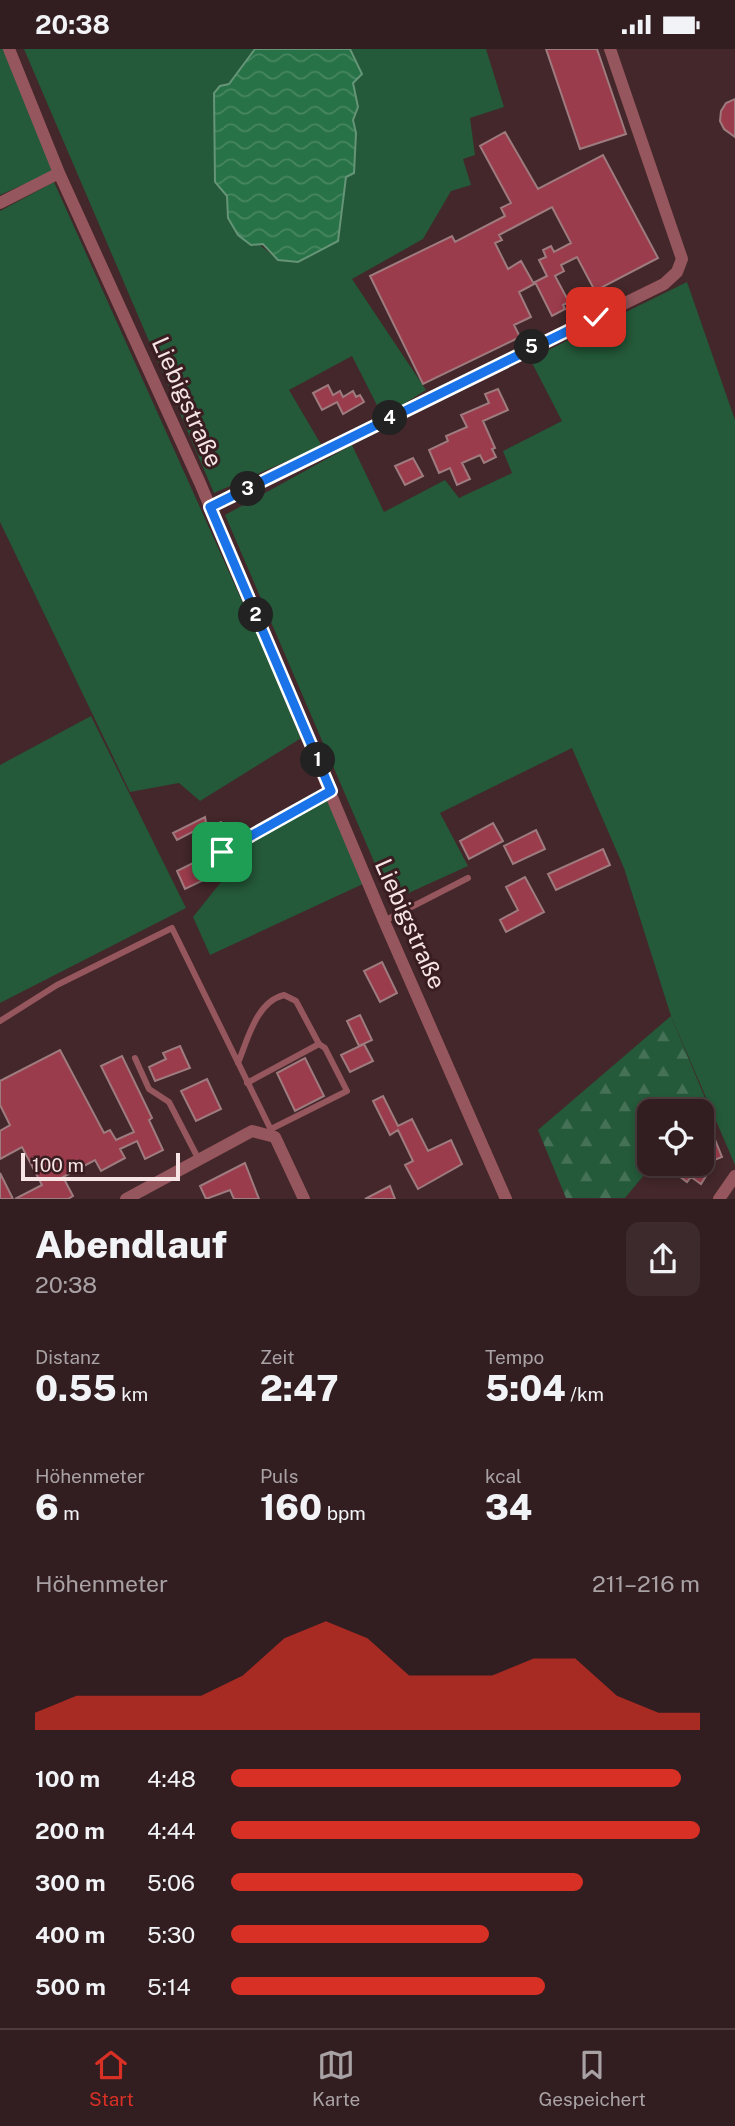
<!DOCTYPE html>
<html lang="de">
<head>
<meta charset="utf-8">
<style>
  body { margin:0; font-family:"Public Sans",sans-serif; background:#3d2a2d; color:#f1f3f6; height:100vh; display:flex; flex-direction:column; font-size:26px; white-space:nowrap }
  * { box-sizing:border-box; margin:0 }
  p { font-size:23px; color:#a8a2a5 }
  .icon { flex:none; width:38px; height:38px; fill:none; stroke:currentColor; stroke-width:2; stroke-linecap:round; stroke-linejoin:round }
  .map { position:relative; height:1150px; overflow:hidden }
  .panel { display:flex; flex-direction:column; background:#321d20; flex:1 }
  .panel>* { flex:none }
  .tools { position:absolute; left:637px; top:1050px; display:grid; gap:14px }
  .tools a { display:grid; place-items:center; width:77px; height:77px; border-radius:14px; background:#321d20; box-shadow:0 4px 10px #0003,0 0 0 2px #4d3b3e; font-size:35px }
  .scale { position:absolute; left:21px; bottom:18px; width:159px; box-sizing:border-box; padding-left:7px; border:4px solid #f7e4e5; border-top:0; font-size:19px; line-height:24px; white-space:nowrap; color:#f7e4e5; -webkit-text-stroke:5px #391d21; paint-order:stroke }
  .pin { position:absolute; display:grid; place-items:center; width:60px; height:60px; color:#fff; margin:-30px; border-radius:14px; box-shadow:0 4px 10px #0006 }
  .km { position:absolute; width:35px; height:35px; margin:-18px; border-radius:50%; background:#222; color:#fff; font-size:19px; line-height:35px; text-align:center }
  .round { display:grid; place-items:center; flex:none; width:74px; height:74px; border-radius:14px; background:#3d2a2d }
  .overview { display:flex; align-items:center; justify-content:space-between; height:119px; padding:0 35px }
  h1 { font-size:38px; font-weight:800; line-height:52px }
  .figures { display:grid; grid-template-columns:repeat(3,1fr); gap:10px; height:119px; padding:7px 35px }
  .figures div { display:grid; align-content:center }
  .figures b { font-size:35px; font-weight:800 }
  .figures small { font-size:19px; font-weight:400 }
  .figures p { font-size:19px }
  .chart { height:196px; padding:14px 35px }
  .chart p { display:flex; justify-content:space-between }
  .chart svg { width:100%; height:126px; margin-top:7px; fill:#d93025; opacity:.7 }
  ul { padding:0 35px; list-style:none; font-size:23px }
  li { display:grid; grid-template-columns:112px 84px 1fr; align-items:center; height:52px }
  li i { height:18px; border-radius:9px; background:#d93025 }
  .status { display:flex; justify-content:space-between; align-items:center; height:49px; padding:0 35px; background:#321d20; direction:ltr }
  .status svg { height:19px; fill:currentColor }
  .tab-bar { display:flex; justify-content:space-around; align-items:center; height:98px; border-top:2px solid #4d3b3e; background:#321d20; font-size:19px; color:#a8a2a5 }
  .tab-bar a { display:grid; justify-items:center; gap:4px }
  .tab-bar .active { color:#d93025 }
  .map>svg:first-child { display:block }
  .grass { fill:#245939 }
  .forest { fill:url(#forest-firs) }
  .water { fill:url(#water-waves); stroke:#659476; stroke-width:2 }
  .building { fill:#9b3c4c; stroke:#9e7b7e; stroke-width:2 }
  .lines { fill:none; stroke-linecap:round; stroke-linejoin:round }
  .lane { stroke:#95565d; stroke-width:6 }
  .street { stroke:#95565d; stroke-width:12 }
  .route-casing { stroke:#fff; stroke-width:14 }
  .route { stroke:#1a73e8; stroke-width:9 }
  .labels { text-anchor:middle; stroke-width:6; stroke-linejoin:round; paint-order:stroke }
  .street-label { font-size:24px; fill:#f7e4e5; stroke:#391d21 }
</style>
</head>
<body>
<div class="status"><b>20:38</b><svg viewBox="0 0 49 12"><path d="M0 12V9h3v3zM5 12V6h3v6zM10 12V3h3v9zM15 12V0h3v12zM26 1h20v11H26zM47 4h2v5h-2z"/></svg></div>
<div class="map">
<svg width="735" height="1150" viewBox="0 0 735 1150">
  <defs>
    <pattern id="forest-firs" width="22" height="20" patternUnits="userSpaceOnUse" patternTransform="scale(1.75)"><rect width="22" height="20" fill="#245939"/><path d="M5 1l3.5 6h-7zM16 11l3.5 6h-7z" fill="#457156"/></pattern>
    <pattern id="water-waves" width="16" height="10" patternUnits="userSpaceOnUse" patternTransform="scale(1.75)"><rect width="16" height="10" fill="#277247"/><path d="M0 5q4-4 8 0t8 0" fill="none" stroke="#478661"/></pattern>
  </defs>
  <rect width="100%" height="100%" fill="#43272a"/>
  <!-- grass -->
  <path class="grass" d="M0,0H4L54,122L0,146Z
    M24,0H255L229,35L220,37L214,44L215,132L227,147L228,169L278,211L338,192L346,128L354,124L356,84L353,71L358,58L353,33L361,25L350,0H486L504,58L470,69L475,106L463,110L471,136L451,142L423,190L352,230L426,341L383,368L352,307L289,341L322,397L214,444Z
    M54,133L303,688L200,752L179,734L130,743L0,473V162Z
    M687,233L735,371V1116L671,967L624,819L572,699L440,764L468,817L391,852L225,466L352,396L384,463L445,431L459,449L512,424L503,402L562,372L530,310Z
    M91,667L186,859L0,954V716Z
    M329,748L363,835L210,906L193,868L221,833L229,806Z"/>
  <!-- forest -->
  <path class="forest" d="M671,967L705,1049L694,1062H649V1115H653L625,1149H566L538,1081Z"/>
  <!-- water -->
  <path class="water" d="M255,0H350L362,25L353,34L358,58L353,71L356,84L354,124L346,128L338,192L298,213L278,211L263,195L251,196L238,186L228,169L227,147L215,133L214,44L220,37L229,35Z"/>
  <!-- building -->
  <path class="building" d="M546,0H597L626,85L580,100Z
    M735,50V88L724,80L720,72L721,62L726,54Z
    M505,83L538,140L603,106L658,209L595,242L577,208L561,216L564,222L555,227L569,253L563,256L565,260L552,267L535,233L547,227L539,211L546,208L543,201L551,197L554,203L571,194L552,158L499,186L502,191L495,194L508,220L521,212L534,235L519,243L531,268L514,276L520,288L423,335L370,227L452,187L455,193L505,167L501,159L511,154L480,97Z
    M328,336L333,346L340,342L343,348L353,342L356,348L360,346L364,353L343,365L337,353L322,361L313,344Z
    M498,340L508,361L483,372L495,399L492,400L496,408L484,414L480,406L462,414L470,430L457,436L450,419L439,424L429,401L448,392L446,387L467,378L461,366L489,354L485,345Z
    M413,409L423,427L405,436L395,417Z
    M205,768L207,780L221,773L229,788L203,801L194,782L177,791L173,784Z
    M493,774L503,792L469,810L460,792Z
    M536,781L545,800L513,815L504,797Z
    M603,800L610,816L556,841L548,825Z
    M205,808L214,826L185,840L177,822Z
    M525,828L544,863L506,883L500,871L518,861L506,838Z
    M382,913L397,944L380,953L364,922Z
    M360,966L372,991L359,997L347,972Z
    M364,995L373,1012L350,1023L341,1006Z
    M180,997L190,1019L155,1032L149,1018L166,1010L163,1004Z
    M60,1001L104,1084L110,1081L116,1091L134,1083L101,1017L122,1007L152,1069L149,1071L163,1101L145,1110L137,1092L120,1100L125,1109L101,1122L95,1111L63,1128L73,1147L68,1150H15L42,1136L22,1098L0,1110V1082L10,1076L0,1056V1032Z
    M305,1009L324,1047L295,1062L277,1024Z
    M207,1030L221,1060L196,1072L181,1042Z
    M383,1047L398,1077L412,1070L428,1102L451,1091L462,1115L418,1140L405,1116L413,1112L398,1081L390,1086L373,1052Z
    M714,1088L722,1108L707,1114L702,1094Z
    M245,1114L259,1150H234L230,1141L206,1150L200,1137Z
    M674,1115H692L697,1119L702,1115L706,1127L701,1135L691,1128L687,1133L670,1120Z
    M0,1124L13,1150H0Z
    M390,1137L395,1150H365Z"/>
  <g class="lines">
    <!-- lane -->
    <path class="lane" d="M222,803L330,743
      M384,872L468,829
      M0,972L57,936L172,879L274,1087
      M135,1009L149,1040L169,1053L199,1111
      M238,1014C248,990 256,953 284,946L296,952L319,995
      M247,1034L319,995L325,999L347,1042L271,1080"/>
    <!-- street -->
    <path class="street" d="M9,0L59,124L200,434L384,872L506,1150
      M0,154L59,124
      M210,458L664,235L677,223L682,210L610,0
      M126,1150L252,1082L275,1088L304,1150
      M719,1150L735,1127"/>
  </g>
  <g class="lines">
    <defs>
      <path id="route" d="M222,803L331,742L210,458L596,268"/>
    </defs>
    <!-- route casing -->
    <use href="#route" class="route-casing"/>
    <!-- route -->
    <use href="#route" class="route"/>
  </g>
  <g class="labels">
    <!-- street labels -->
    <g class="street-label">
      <text transform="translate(187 353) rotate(66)" y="8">Liebigstraße</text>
      <text transform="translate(410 875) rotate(66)" y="8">Liebigstraße</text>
    </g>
  </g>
</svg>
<div class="tools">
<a><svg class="icon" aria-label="locate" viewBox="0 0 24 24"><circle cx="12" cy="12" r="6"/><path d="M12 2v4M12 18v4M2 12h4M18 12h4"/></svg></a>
</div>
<div class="scale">100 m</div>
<div class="pin" style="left:222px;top:803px;background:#1e9e55"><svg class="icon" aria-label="arrive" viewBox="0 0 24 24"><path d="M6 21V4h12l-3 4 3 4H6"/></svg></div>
<div class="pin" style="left:596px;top:268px;background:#d93025"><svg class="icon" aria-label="check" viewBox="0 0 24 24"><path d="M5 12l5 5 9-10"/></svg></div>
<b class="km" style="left:318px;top:711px">1</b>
<b class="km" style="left:256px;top:566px">2</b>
<b class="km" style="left:248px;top:440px">3</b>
<b class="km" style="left:390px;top:369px">4</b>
<b class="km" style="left:532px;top:298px">5</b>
</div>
<section class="panel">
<div class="overview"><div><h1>Abendlauf</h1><p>20:38</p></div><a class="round"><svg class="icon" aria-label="share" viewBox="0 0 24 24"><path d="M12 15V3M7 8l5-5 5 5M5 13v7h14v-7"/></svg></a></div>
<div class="figures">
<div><p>Distanz</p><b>0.55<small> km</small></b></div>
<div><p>Zeit</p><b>2:47</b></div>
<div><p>Tempo</p><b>5:04<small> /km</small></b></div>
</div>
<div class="figures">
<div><p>Höhenmeter</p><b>6<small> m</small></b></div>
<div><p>Puls</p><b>160<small> bpm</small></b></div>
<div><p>kcal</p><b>34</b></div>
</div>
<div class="chart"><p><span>Höhenmeter</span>211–216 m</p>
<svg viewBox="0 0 160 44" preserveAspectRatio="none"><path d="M0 44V38L10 32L20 32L30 32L40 32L50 25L60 12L70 6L80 12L90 25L100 25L110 25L120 19L130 19L140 32L150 38L160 38V44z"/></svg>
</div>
<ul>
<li><b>100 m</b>4:48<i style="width:96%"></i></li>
<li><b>200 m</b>4:44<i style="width:100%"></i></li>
<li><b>300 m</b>5:06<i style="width:75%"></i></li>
<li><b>400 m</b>5:30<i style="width:55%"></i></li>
<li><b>500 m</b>5:14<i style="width:67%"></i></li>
</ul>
</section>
<nav class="tab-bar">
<a class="active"><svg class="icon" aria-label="home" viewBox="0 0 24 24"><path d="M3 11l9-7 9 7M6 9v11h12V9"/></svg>Start</a>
<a><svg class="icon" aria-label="map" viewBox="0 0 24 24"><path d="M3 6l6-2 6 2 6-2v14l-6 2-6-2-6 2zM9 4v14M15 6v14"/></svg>Karte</a>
<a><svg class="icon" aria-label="saved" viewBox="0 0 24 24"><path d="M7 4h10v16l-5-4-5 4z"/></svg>Gespeichert</a>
</nav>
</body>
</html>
